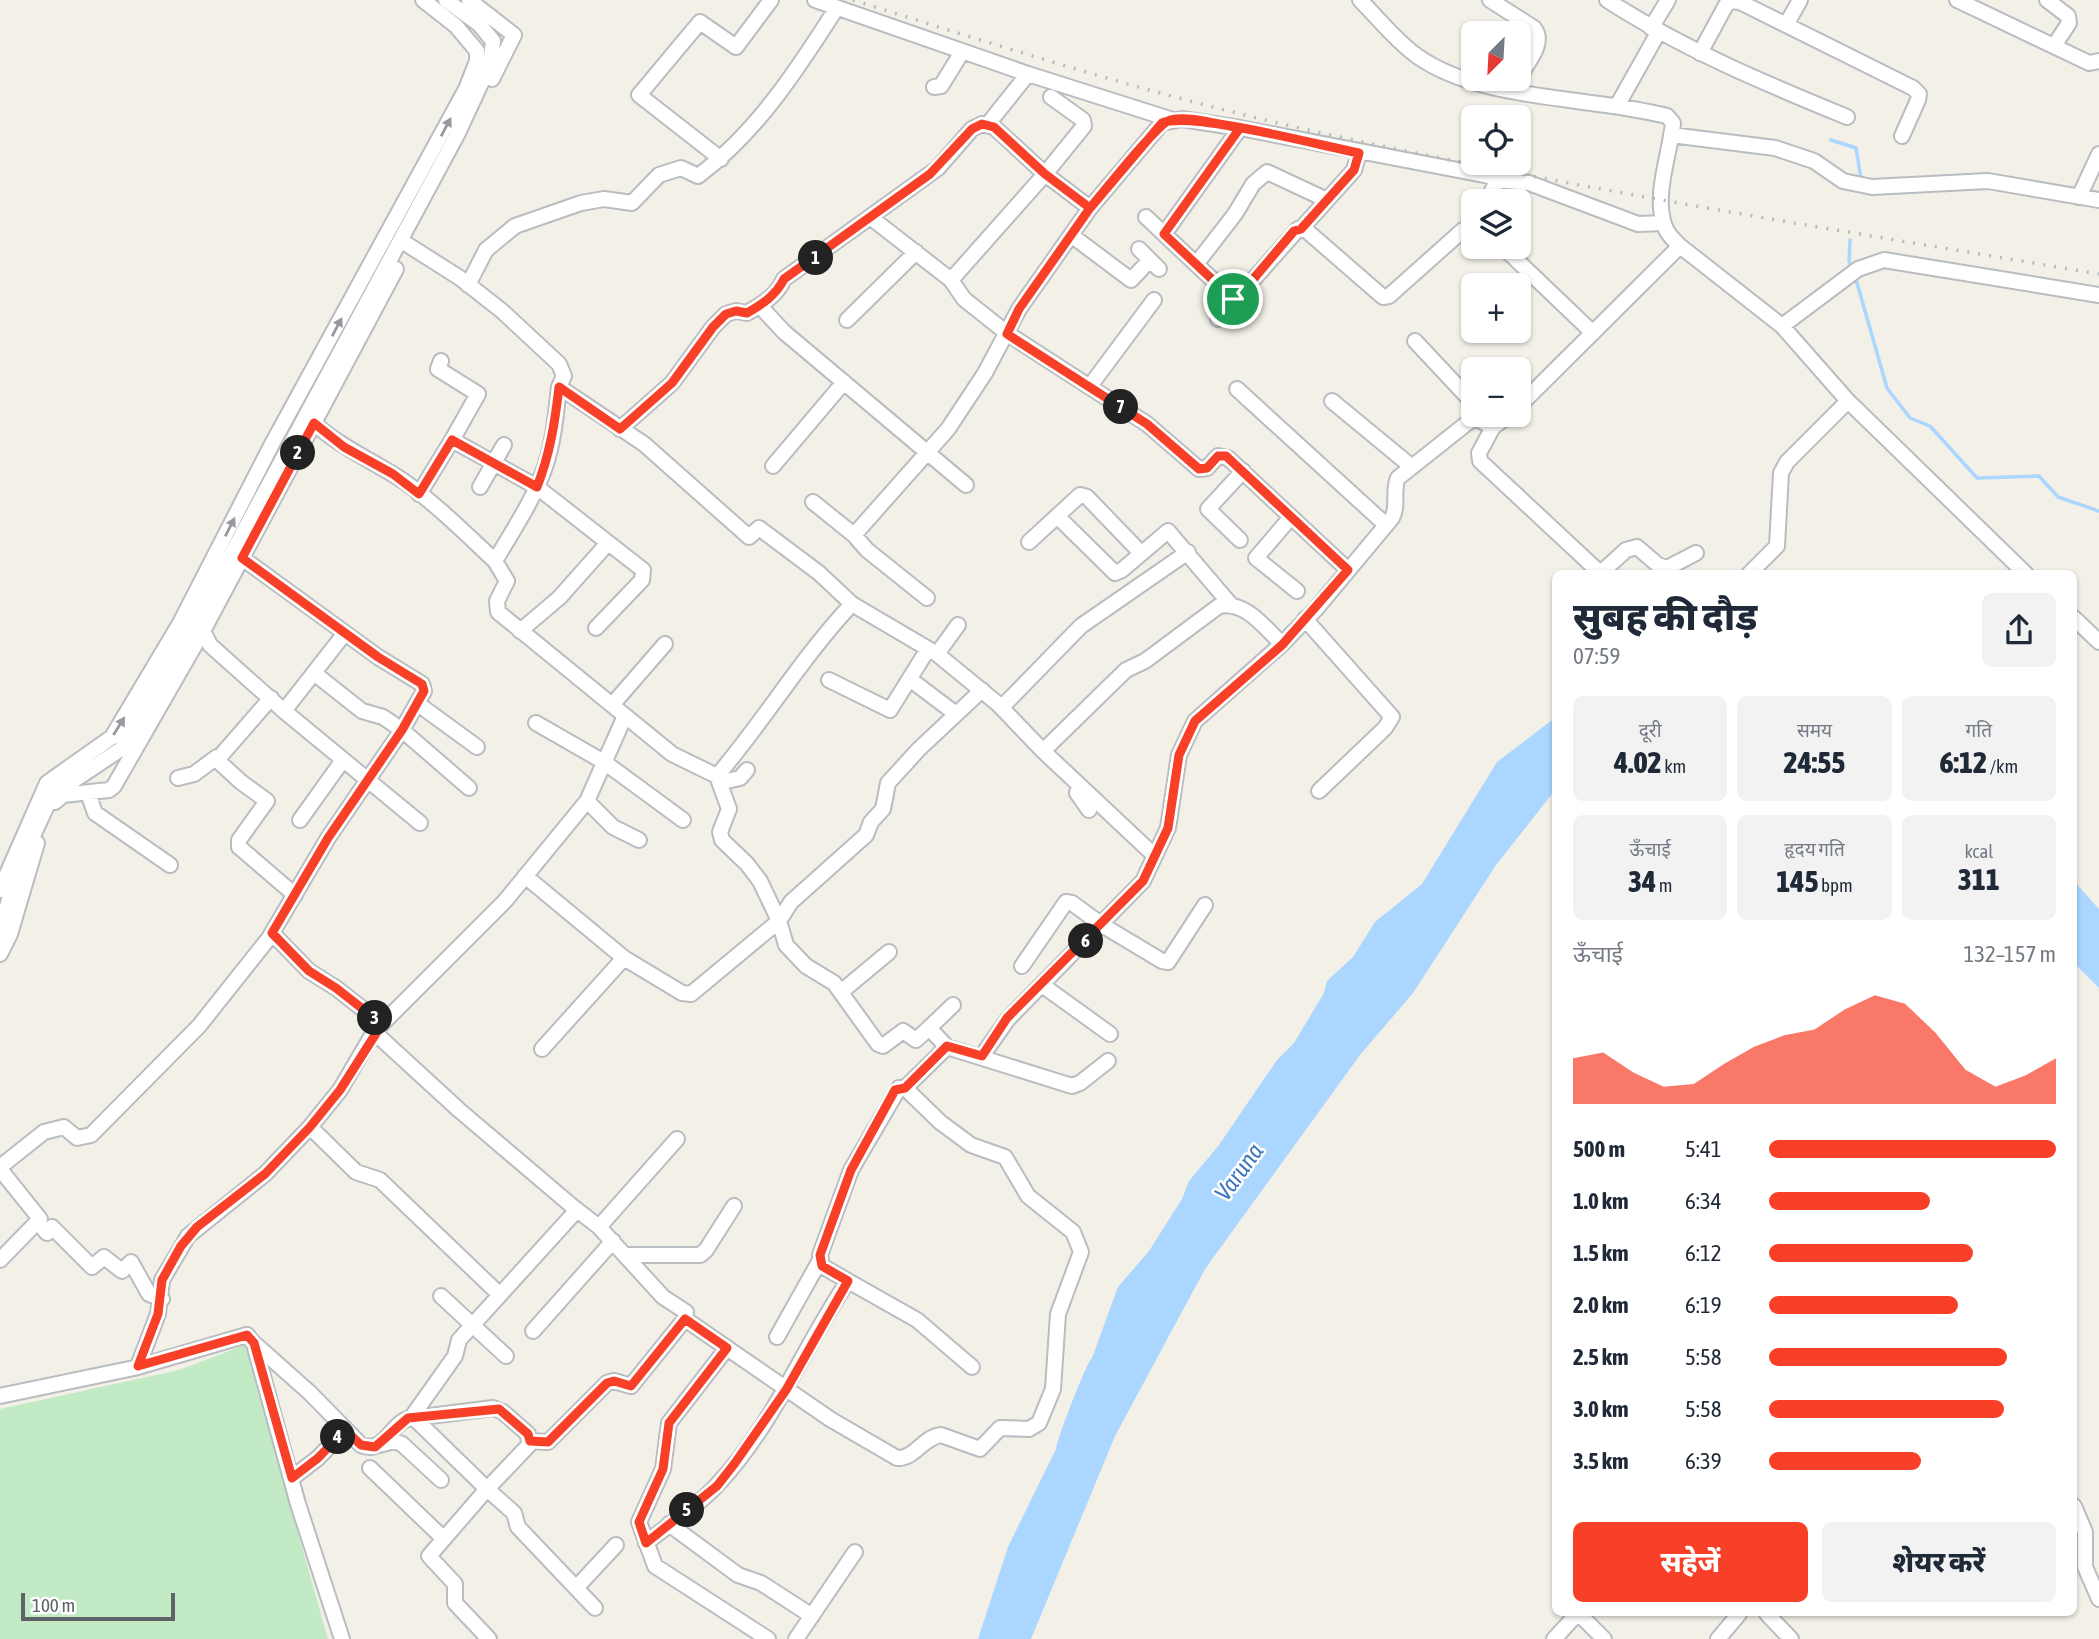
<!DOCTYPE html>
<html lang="hi">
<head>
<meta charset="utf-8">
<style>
  body { margin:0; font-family:"Asap Condensed","Noto Sans Devanagari",sans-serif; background:#f2f2f3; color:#1f2937; height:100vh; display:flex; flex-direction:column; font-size:26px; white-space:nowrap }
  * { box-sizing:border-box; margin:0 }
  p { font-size:23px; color:#747a83 }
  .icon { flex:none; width:38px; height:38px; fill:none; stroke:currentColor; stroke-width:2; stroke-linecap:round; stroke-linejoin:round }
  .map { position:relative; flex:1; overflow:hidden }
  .panel { position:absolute; left:1552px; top:570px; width:525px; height:1046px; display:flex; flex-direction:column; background:#fff; border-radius:10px; box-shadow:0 2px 5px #0004 }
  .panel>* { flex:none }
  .needle { width:46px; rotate:204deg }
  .buttons { position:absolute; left:1461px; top:21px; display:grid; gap:14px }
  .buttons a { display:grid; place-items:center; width:70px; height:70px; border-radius:10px; background:#fff; box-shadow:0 2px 5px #0004; font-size:35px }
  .scale { position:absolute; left:21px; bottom:18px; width:154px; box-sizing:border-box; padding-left:7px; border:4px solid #5e6269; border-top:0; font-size:19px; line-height:24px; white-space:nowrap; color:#5e6269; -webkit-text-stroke:5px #fff; paint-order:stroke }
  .pin { position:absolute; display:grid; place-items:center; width:60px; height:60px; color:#fff; margin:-30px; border:4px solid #fff; border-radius:50%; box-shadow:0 2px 7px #0007 }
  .km { position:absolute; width:35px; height:35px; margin:-18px; border-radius:50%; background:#222; color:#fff; font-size:19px; line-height:35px; text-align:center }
  .round { display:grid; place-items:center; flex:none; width:74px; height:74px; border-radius:10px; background:#f2f2f3 }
  .summary { display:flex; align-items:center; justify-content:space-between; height:119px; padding:0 21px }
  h1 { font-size:38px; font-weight:800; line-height:52px }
  .figures { display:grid; grid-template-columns:repeat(3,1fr); gap:10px; height:119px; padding:7px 21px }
  .figures div { display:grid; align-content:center; border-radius:10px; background:#f2f2f3; text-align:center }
  .figures b { font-size:30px; font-weight:800 }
  .figures small { font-size:19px; font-weight:400 }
  .figures p { font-size:19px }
  .chart { height:196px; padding:14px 21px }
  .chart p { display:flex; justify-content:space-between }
  .chart svg { width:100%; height:126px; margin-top:7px; fill:#f74027; opacity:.7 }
  .primary-button { display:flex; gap:14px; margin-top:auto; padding:14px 21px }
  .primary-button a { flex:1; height:80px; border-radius:10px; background:#f74027; color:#fff; font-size:28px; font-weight:800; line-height:80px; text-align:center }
  .primary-button a+a { background:#f2f2f3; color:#1f2937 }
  ul { padding:0 21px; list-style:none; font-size:23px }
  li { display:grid; grid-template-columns:112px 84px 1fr; align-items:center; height:52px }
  li i { height:18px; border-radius:9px; background:#f74027 }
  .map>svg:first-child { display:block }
  .green { fill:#c2eac4 }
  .water { fill:#aad6ff }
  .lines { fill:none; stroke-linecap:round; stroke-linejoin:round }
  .stream { stroke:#aad6ff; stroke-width:3.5 }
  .minor-casing { stroke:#b9bcc1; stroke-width:18 }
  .minor { stroke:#fff; stroke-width:14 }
  .rail { stroke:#b8b9ba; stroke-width:3.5; stroke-dasharray:2 9; stroke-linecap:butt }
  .oneway { fill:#96999e }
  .route-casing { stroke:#fff; stroke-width:14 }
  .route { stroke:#f74027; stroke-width:9 }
  .labels { text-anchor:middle; stroke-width:5; stroke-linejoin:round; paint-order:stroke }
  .water-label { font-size:24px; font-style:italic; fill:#3c75bb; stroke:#fff }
</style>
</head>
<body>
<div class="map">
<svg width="2099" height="1639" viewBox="0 0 2099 1639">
  <rect width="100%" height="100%" fill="#f2f0e7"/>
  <!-- green -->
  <path class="green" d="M245,1345L328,1639H0V1409L179,1370Z"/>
  <!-- water -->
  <path class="water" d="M1556,717V789L1496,865L1413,993L1360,1055L1205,1269L1115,1436L1031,1639H978L1008,1547L1056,1449C1057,1440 1086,1363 1092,1358L1118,1287L1149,1251L1182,1199L1189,1181L1219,1145L1277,1060L1294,1043L1324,993L1327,981L1353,957L1375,922L1422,884L1497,762Z
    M2074,881L2099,909V988L2074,963Z"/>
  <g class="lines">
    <!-- stream -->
    <path class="stream" d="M1831,140L1856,148L1861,179
      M1850,240L1849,261L1852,269
      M1855,276L1887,388L1910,418L1930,426L1977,478L2039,476L2058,497L2099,511"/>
    <defs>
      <path id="minor" d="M469,0L514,35L492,79
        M815,0L1028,74L1173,120
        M1360,0C1379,19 1395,40 1417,56C1482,102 1590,96 1667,116L1673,123C1670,154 1654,193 1664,224C1666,233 1674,240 1680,246L1782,326L1848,401L2026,574
        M1490,0L1534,28C1546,43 1527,63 1519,77
        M1607,0C1683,49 1764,83 1847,117
        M1957,0L2089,63L2099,61
        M2047,0L2068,16L2069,23L2054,46
        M1786,25L1800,0
        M1651,28L1668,0
        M1700,53L1726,5L1732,1L1740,2L1913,88L1919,94L1918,100L1902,136
        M934,87L941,86L962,52
        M1617,106L1658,33
        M988,124L1028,74
        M1671,135L1775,148L1814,161L1843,181L1872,187L1988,181L2099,200
        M721,159L639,95L700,22L736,47L771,0
        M1495,180L1529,183L1638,224L1663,223
        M2079,197L2099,154
        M870,217L938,168L972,129L982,124L994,127L1045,174L1084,126L1083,120L1051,97
        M1146,217L1233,299L1238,297L1298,229L1307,231L1383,297L1389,296L1463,230L1474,227
        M1301,229L1354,170L1359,153
        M1164,234L1240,128
        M1071,235L1131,280L1150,260
        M408,245L460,278L502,311L559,364L564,376L559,387L644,444L749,537L759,528L819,573L852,604L937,654L998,704H1005L1081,626L1188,552
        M1503,247L1593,333
        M1139,249L1159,269
        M1197,263L1235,214L1253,184L1267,172L1327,200
        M396,269L203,631L210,645L284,711L420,823
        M951,280L1045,174L1090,208
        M468,285L486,250L515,226L581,203L604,199L632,203L659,175L681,168L698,176C757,132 797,70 836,9
        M760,306L784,332L966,485
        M1218,319L1238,297
        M847,320L916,252
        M1782,326L1858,269L1884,260L2099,295
        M1415,341L1474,404
        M441,361L438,369L478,394L452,440
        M1090,386L1154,300
        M559,387C556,413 554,439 546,464C535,498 513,530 495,561L507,581L497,601L498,612L672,754L727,781L740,778L747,770
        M1237,389L1386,525
        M1332,401L1412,467
        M1519,406L1680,246
        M314,423C341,448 374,461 405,482C437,505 466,534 495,561
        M1493,427L1479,453L1480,461L1598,571L1604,570L1626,550L1637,547L1658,565L1667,568L1696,553
        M620,429L672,383L713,327L726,314L736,311L747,313C763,304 777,295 784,279L870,217L951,280L964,299L1008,334L1147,424L1199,469L1207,468L1218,456L1228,458L1348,570
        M773,466L844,382
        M480,487L504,445
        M419,494L452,440L537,487L643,570L642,580L596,628
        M813,502L854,535
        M1058,517L1115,573L1122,570L1168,531L1231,605
        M1291,517L1256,558L1297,591
        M1240,540L1208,509L1243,471
        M1029,542L1080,495L1087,497L1140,552
        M1749,574L1777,546L1781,473L1787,462L1848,401
        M927,598L867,550L854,535L948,429L985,373L1019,309L1090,208L1162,123L1182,119L1240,128L1489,176L1495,180V185L1487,201
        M2074,618L2099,642
        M1305,619L1392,717L1385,728L1319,791
        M520,631L559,598L608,543
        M937,654L958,625
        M314,673L362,711L383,717L402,730L469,788
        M829,680L890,710L928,649
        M911,680L956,714
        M271,698L217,760L241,782L267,801L239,840V847L295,895
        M418,704L477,747
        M998,704L1043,751L1155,856
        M612,705L665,644
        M284,711L345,633
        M625,716L587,801L613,827L639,840
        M536,723L604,762L683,820
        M1043,751L1126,670L1145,661L1219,606C1245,600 1265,628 1282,644
        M178,778L194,774L217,757
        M1079,786L1077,793L1089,810
        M88,793L95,813L170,865
        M55,802L63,795L109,790L114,786L203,631
        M300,820L343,760
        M525,876L624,958L542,1049
        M0,890L47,783L112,737L180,623L272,444L466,89L477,61V51L456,26L423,0
        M0,930L19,866L50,799L58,791L121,749L198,616L457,135L490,64L493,41L479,24L446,0
        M272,933L309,971L336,988L382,1024
        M0,954L10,934L37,843
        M624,958L682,993L691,994L779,921L760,881L747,864L722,840L720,832L729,809L717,776C764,721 802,657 852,604
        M1022,966L1066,902L1072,903L1102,925L1162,961L1168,962L1205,905
        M1042,985L1110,1034
        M841,992L889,952
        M929,1028L916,1040L903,1031L883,1046L878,1044L834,983L806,966L786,945L779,921L791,902L866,835L871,822L883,809L888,783L919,749L982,690
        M374,1032L459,1110L572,1206L599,1227L663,1297L686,1312L685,1319
        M947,1047L929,1028L953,1005
        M982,1056L1008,1019L1143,881L1168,828L1179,755L1195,721L1282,644L1316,609L1392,518C1399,505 1392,491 1398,478L1471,420L1477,419L1493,427L1510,415
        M905,1088L947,1047L1072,1086L1080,1083L1108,1061
        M310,1127L356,1172L380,1180L500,1295
        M0,1167L44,1132L64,1127L77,1138L91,1135L199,1026L269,938L328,838L402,730L424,691L422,684L378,657L242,558
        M0,1169L40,1219L0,1260
        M38,1222L47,1233L52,1227L92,1267L104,1257L122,1271L131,1262L149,1294L162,1299
        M599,1227L677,1139
        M627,1255H700L706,1250L734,1206
        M441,1296L506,1356
        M533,1331L613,1241
        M777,1337L819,1262
        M255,1344L310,1393L361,1445C386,1456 392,1417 414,1418L487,1489L429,1556L455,1584V1603L489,1639
        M138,1366L158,1314L162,1280L188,1236L265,1174L310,1127L340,1090L374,1032L505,901L587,801
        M0,1396L134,1368L247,1335L254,1344L298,1504L342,1639
        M411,1418L455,1356L459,1340L577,1210
        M414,1418L493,1408L503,1412L528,1434L529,1445L487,1489L514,1513L518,1527L576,1588
        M530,1441L548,1442L607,1383L614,1381L631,1386L685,1319L727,1348
        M379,1445L394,1441L402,1444L441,1480
        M370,1468L444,1539
        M292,1478L318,1458L345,1430
        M2074,1506L2085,1532V1567L2099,1599
        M669,1524L738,1575L761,1583L812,1616
        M646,1543C669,1524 697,1507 717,1485C773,1426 803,1348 848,1281L917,1320L972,1367
        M595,1608L576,1588L616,1545
        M1579,1614L1604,1639
        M1767,1614L1791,1639
        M768,1639L655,1566L639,1522L663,1469L669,1423L727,1348L830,1419L897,1458C915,1459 923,1437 941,1435L980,1449L1000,1428L1029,1429L1039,1423L1053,1389L1058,1314L1081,1252L1073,1232L1028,1196L1005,1157L971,1145L940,1122L905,1088H899L851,1170L820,1255L822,1266L848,1281
        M796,1639L855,1552
        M1554,1639L1577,1614
        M1718,1639L1739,1614"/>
    </defs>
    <!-- minor casing -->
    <use href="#minor" class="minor-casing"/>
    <!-- minor -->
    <use href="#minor" class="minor"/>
    <!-- rail -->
    <path class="rail" d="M853,0C1002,47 1152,95 1304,129C1567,188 1833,229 2099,274"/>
  </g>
  <!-- one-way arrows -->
  <defs><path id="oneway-solid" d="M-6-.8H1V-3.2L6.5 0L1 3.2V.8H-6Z" transform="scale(1.75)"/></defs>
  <g class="oneway">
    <use href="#oneway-solid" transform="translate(446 127) rotate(-62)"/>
    <use href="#oneway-solid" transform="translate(337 327) rotate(-62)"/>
    <use href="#oneway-solid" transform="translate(230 527) rotate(-63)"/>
    <use href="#oneway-solid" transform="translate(119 726) rotate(-58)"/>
  </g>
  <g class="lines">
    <defs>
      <path id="route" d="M1233,299L1164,234L1240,128C1219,125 1190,115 1170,120C1157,124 1103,193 1090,208L1045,174L994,127L982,124L972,129L930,174L784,279C776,295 763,304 747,313L736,311L726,314L713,327L672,383L620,429L559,387C555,422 550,454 537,487L452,440L419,494L393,474L344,447L314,423L242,558L378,657L422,684L424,691L402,730L328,838L272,933L309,971L336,988L382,1024L340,1090L310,1127L265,1174L197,1227L181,1246L162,1280L158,1314L138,1366L247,1335L254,1343L292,1478L318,1458L345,1430L361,1445L375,1447L408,1418L499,1409L528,1434L530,1441L548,1442L607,1383L614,1381L631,1386L685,1319L727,1348L669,1423L663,1469L639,1522L646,1543L717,1486L735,1463L786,1390L848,1281L822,1266L820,1255L851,1170L895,1090L905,1088L947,1046L982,1056L1007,1018L1143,881L1168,828L1179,755L1195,721L1282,645L1348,570L1226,456H1218L1207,468L1199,469L1147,424L1007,334L1019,309L1090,208L1162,123C1191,111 1322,146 1359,153L1354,170L1301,229L1294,231L1238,297L1233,299"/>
    </defs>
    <!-- route casing -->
    <use href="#route" class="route-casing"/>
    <!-- route -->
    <use href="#route" class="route"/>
  </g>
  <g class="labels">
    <!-- water labels -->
    <g class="water-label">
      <text transform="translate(1239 1172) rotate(-54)" y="8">Varuna</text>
    </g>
  </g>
</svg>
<div class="buttons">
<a><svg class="needle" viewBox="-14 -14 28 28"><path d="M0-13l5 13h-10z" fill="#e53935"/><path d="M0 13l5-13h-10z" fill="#747a83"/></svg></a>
<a><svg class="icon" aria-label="locate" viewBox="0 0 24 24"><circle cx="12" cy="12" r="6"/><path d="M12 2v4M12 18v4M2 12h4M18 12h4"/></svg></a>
<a><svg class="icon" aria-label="layers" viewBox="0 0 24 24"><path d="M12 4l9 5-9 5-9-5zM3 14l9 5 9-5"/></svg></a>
<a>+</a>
<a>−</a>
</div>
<div class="scale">100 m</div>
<div class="pin" style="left:1233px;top:299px;background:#1e9e55"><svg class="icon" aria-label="arrive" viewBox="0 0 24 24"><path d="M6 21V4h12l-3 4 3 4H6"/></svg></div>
<b class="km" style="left:816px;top:258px">1</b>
<b class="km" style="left:298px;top:453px">2</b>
<b class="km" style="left:375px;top:1018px">3</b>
<b class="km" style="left:338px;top:1437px">4</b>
<b class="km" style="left:687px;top:1510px">5</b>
<b class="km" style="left:1086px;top:941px">6</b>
<b class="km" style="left:1121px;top:407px">7</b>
<section class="panel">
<div class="summary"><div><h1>सुबह की दौड़</h1><p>07:59</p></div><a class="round"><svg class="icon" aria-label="share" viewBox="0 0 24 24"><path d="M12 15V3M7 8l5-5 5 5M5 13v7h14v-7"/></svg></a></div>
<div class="figures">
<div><p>दूरी</p><b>4.02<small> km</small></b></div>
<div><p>समय</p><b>24:55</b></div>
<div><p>गति</p><b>6:12<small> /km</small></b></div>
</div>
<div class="figures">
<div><p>ऊँचाई</p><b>34<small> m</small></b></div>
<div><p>हृदय गति</p><b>145<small> bpm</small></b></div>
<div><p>kcal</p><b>311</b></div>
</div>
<div class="chart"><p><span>ऊँचाई</span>132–157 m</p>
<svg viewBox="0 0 160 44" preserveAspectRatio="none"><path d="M0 44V28L10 26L20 33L30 38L40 37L50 30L60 24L70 20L80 18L90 11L100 6L110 9L120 19L130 32L140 38L150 34L160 28V44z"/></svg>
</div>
<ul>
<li><b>500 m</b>5:41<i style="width:100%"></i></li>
<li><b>1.0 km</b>6:34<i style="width:56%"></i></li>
<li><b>1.5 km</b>6:12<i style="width:71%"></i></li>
<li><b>2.0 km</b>6:19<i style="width:66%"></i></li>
<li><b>2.5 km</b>5:58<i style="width:83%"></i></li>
<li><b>3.0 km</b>5:58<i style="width:82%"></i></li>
<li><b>3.5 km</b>6:39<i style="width:53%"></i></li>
</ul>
<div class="primary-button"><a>सहेजें</a><a>शेयर करें</a></div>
</section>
</div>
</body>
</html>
